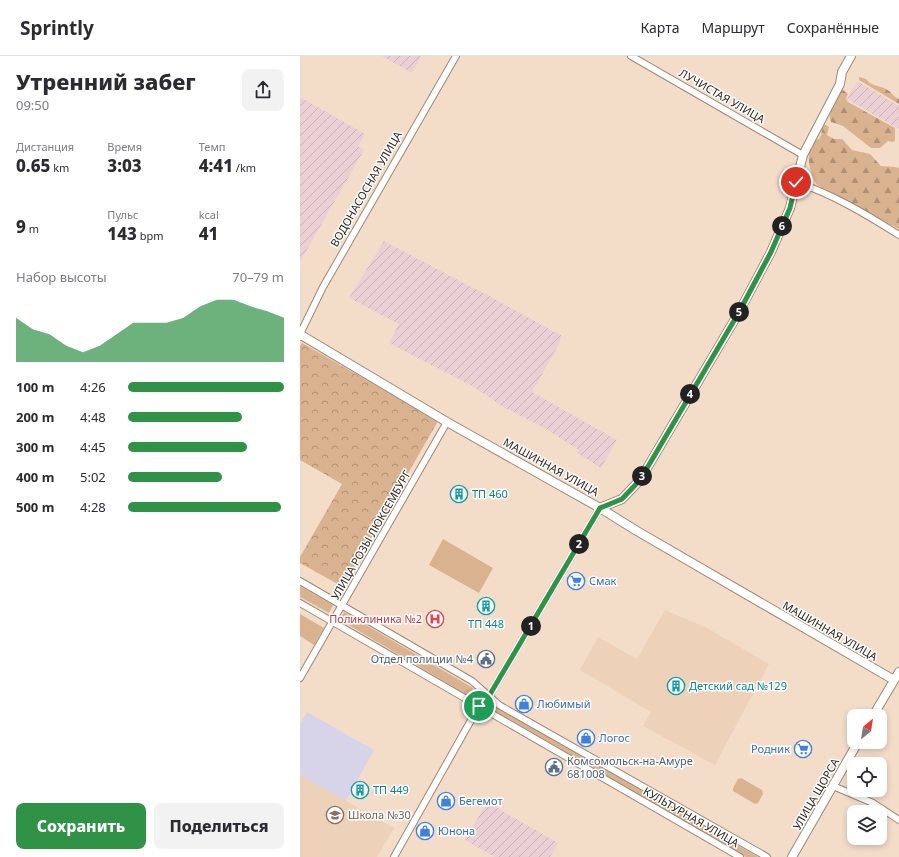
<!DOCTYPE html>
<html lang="ru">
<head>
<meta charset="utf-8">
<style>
  body { margin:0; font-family:"Noto Sans",sans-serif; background:#f2f2f3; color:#2b2b33; height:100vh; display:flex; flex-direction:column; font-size:15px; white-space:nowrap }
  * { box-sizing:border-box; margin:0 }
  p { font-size:13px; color:#7c7c81 }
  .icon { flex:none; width:22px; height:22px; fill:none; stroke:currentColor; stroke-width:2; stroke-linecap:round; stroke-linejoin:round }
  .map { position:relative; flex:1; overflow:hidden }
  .sheet { display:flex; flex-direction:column; background:#fff; width:300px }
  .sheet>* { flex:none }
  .needle { width:26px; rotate:30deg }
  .controls { position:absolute; left:547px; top:653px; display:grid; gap:8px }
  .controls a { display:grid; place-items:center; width:40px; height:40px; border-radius:8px; background:#fff; box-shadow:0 2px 6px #0003; font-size:20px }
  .pin { position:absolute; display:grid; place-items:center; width:34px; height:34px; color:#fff; margin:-17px; border:2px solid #fff; border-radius:50%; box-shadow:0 1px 4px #0007 }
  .km { position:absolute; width:20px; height:20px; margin:-10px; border-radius:50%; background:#222; color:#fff; font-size:11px; line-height:20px; text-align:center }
  .round { display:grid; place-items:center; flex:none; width:42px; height:42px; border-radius:8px; background:#f2f2f3 }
  .head { display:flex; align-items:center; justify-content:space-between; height:68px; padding:0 16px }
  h1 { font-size:22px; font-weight:800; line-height:30px }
  .stats { display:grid; grid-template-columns:repeat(3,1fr); gap:6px; height:68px; padding:4px 16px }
  .stats div { display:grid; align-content:center }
  .stats b { font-size:17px; font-weight:800 }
  .stats small { font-size:11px; font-weight:400 }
  .stats p { font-size:11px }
  .chart { height:112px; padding:8px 16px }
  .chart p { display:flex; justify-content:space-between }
  .chart svg { width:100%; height:72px; margin-top:4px; fill:#309246; opacity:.7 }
  .action { display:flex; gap:8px; margin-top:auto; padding:8px 16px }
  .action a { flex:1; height:46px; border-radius:8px; background:#309246; color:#fff; font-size:16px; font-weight:800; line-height:46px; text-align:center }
  .action a+a { background:#f2f2f3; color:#2b2b33 }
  ul { padding:0 16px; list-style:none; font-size:13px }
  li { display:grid; grid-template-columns:64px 48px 1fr; align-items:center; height:30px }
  li i { height:10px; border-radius:5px; background:#309246 }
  header { display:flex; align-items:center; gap:24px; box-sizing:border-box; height:56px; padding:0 20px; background:#fff; border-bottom:1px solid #e1e1e2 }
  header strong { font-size:19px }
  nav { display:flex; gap:22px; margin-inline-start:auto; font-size:14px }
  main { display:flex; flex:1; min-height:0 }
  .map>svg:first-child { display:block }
  .commercial { fill:#d7d4ea }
  .industrial { fill:url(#industrial-furrows) }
  .built { fill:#edd1b8 }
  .grass { fill:#d9b390 }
  .forest { fill:url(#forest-firs) }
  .park { fill:url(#park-crowns) }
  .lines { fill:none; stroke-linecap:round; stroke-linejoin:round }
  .street-casing { stroke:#9d8876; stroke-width:8 }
  .secondary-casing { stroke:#9d8876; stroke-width:10 }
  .street { stroke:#fff; stroke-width:6 }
  .secondary { stroke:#fff; stroke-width:8 }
  .route-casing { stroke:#fff; stroke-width:8 }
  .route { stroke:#309246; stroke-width:5 }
  .labels { text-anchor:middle; stroke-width:3; stroke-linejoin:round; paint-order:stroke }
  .street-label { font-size:11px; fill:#2b231c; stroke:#fff }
  .culture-label { font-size:11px; fill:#0d838f; stroke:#fff; text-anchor:start }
  .shop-label { font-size:11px; fill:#366cbe; stroke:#fff; text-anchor:start }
  .health-label { font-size:11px; fill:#be3a42; stroke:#fff; text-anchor:end }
  .service-label { font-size:11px; fill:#4e5e75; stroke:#fff; text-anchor:end }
  .education-label { font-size:11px; fill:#785e54; stroke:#fff; text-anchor:start }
</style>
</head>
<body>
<header>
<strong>Sprintly</strong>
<nav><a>Карта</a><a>Маршрут</a><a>Сохранённые</a></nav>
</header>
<main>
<section class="sheet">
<div class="head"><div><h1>Утренний забег</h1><p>09:50</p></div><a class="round"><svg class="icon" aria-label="share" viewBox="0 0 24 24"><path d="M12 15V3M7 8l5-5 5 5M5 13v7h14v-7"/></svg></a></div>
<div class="stats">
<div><p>Дистанция</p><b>0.65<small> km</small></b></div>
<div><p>Время</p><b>3:03</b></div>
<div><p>Темп</p><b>4:41<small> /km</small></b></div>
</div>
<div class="stats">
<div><b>9<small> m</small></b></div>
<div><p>Пульс</p><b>143<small> bpm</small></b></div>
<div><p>kcal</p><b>41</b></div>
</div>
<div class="chart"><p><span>Набор высоты</span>70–79 m</p>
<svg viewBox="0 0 160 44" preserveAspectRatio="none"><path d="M0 44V17L10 24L20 27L30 34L40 38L50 34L60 27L70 20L80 20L90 20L100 17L110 10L120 6L130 6L140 10L150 13L160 17V44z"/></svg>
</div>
<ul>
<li><b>100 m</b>4:26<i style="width:100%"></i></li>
<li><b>200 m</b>4:48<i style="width:73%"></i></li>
<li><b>300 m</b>4:45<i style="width:76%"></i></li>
<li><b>400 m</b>5:02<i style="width:60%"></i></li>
<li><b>500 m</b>4:28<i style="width:98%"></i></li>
</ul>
<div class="action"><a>Сохранить</a><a>Поделиться</a></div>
</section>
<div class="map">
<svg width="599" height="801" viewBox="0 0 599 801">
  <defs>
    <pattern id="industrial-furrows" width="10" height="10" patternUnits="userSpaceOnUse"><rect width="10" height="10" fill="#ead0d5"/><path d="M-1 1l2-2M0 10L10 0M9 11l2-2" fill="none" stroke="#c9b2b6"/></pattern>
    <pattern id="forest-firs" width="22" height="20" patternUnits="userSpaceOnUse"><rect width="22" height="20" fill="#d9b390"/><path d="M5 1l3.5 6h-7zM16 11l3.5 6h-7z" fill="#b09175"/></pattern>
    <pattern id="park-crowns" width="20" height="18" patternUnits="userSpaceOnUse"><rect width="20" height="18" fill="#d9b390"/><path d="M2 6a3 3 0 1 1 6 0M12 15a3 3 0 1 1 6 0" fill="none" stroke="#b09175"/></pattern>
  </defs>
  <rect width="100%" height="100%" fill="#f3ddc9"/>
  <!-- commercial -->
  <path class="commercial" d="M7,656L74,694L46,745L0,719V668Z"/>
  <!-- industrial -->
  <path class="industrial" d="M82,0H121L112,17Z
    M557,25L599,50V73L547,43Z
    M0,41L65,78L58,90L64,94L0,206Z
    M84,185L169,230L180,235L262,280L258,290L232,336L317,384L301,412L277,397L279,394L244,372L198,348L191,342L172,330L89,287L99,268L49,242Z
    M187,746L258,787L250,801H195L165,784Z"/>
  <!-- built -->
  <path class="built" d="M365,554L407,572L469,608L415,709L343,670L351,656L280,614L298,581L337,603Z
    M0,719L94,772L77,801H0Z"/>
  <!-- grass -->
  <path class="grass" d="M143,483L193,512L179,537L129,509Z
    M0,530L33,549L29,557L0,541Z
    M44,556L173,632L169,640L40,564Z
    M0,558L24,572L14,589L0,580Z
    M187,646H190L458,801H446L187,651L185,649Z
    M441,722L462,734L463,738L458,747L455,748L433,735V732L438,723Z"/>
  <!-- forest -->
  <path class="forest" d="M559,21L566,23C571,31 582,29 589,35C593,38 594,41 599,43V48L559,24Z
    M543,34L548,38L546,42L548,46L595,72V85L592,86L588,85L580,92H571L543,70L531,66C526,54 535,44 541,35Z
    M523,69H526L529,71L527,79L534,83H542L552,94L570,98L581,110L595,111L599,112V173L517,129C510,116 504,99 514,86C517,83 520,83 521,79C522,76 522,72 523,69Z"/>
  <!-- park -->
  <path class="park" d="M2,287L138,365L43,531L0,507V501L42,428L0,404V290Z"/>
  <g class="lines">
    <defs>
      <path id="street" d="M331,0L503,99
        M496,126C532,138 566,158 599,179
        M0,278L23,231L156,0
        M0,525L172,625L199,649L467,801
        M0,547L440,801
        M0,622L147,366
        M533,730L573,747L599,764
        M94,801L179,650L189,640L300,452"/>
      <path id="secondary" d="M0,280L1,279L147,366L300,452L337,475L594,624
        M300,452L322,443L340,424L438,258L471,196L490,152L503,99L540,28L542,16L551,0
        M573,660L599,616
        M492,801L558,686"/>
    </defs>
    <!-- street casing -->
    <use href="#street" class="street-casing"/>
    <!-- secondary casing -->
    <use href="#secondary" class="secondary-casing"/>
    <!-- street -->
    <use href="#street" class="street"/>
    <!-- secondary -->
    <use href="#secondary" class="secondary"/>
  </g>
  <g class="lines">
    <defs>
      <path id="route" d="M179,650L189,640L300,452L322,443L340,424L438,258L471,196L490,152L496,126"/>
    </defs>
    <!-- route casing -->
    <use href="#route" class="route-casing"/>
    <!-- route -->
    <use href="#route" class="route"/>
  </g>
  <!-- icons -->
  <defs>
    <symbol id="building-ring" viewBox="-11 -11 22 22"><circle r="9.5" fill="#fff" stroke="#0f9aa8" stroke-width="1.5"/><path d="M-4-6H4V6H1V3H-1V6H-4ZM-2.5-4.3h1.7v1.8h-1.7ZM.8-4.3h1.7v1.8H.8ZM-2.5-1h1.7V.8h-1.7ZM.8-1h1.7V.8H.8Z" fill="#0f9aa8"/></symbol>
    <symbol id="supermarket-ring" viewBox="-11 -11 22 22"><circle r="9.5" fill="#fff" stroke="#3f7fe0" stroke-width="1.5"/><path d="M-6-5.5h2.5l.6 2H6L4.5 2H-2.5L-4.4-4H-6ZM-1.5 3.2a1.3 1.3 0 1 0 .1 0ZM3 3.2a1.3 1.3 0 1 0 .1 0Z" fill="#3f7fe0"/></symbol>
    <symbol id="hospital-ring" viewBox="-11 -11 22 22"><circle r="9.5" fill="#fff" stroke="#e0444e" stroke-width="1.5"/><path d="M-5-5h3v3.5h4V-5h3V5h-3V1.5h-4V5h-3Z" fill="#e0444e"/></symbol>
    <symbol id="civic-ring" viewBox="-11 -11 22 22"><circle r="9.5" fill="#fff" stroke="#5c6f8a" stroke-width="1.5"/><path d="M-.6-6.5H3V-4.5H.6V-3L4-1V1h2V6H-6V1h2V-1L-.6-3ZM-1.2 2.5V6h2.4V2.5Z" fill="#5c6f8a"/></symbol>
    <symbol id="shop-ring" viewBox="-11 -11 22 22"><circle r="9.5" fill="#fff" stroke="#3f7fe0" stroke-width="1.5"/><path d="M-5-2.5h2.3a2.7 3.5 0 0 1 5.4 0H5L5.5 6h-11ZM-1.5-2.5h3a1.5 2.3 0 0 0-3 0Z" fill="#3f7fe0"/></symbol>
    <symbol id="school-ring" viewBox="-11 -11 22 22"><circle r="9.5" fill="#fff" stroke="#8d6e63" stroke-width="1.5"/><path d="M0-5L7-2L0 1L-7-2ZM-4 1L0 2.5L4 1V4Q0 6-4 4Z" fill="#8d6e63"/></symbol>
  </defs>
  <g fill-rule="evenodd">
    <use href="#building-ring" x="149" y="428" width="20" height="20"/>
    <use href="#supermarket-ring" x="266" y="515" width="20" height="20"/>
    <use href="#building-ring" x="176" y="540" width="20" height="20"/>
    <use href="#hospital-ring" x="125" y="553" width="20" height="20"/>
    <use href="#civic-ring" x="176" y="593" width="20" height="20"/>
    <use href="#building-ring" x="366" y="620" width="20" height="20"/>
    <use href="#shop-ring" x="214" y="638" width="20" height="20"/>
    <use href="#shop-ring" x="276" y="672" width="20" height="20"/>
    <use href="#supermarket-ring" x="493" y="683" width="20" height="20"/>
    <use href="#civic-ring" x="244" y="701" width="20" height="20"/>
    <use href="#building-ring" x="50" y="724" width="20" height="20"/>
    <use href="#shop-ring" x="136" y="735" width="20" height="20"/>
    <use href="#school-ring" x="25" y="749" width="20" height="20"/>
    <use href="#shop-ring" x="115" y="765" width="20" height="20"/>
  </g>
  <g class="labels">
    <!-- street labels -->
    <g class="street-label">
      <text transform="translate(422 40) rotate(30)" y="4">ЛУЧИСТАЯ УЛИЦА</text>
      <text transform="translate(66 133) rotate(-60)" y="4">ВОДОНАСОСНАЯ УЛИЦА</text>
      <text transform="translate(251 411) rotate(29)" y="4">МАШИННАЯ УЛИЦА</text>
      <text transform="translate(71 479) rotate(-60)" y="4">УЛИЦА РОЗЫ ЛЮКСЕМБУРГ</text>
      <text transform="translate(530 575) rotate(30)" y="4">МАШИННАЯ УЛИЦА</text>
      <text transform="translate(516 738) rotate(-60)" y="4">УЛИЦА ЩОРСА</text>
      <text transform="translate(391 761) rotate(30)" y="4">КУЛЬТУРНАЯ УЛИЦА</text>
    </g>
    <!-- culture labels -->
    <g class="culture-label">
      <text x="172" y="442">ТП 460</text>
      <text x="186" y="572" text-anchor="middle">ТП 448</text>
      <text x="389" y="634">Детский сад №129</text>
      <text x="73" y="738">ТП 449</text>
    </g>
    <!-- shop labels -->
    <g class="shop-label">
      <text x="289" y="529">Смак</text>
      <text x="237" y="652">Любимый</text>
      <text x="299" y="686">Логос</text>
      <text x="490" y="697" text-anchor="end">Родник</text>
      <text x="159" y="749">Бегемот</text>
      <text x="138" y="779">Юнона</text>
    </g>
    <!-- health labels -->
    <g class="health-label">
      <text x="122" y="567">Поликлиника №2</text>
    </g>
    <!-- service labels -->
    <g class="service-label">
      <text x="173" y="607">Отдел полиции №4</text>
      <text x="267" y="709" text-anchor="start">Комсомольск-на-Амуре<tspan x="267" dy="13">681008</tspan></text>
    </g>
    <!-- education labels -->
    <g class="education-label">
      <text x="48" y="763">Школа №30</text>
    </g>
  </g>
</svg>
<div class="controls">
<a><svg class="needle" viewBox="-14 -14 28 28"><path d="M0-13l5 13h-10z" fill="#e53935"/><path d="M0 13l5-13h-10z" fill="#7c7c81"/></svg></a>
<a><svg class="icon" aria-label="locate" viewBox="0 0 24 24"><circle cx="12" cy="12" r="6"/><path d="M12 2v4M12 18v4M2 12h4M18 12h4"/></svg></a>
<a><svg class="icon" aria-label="layers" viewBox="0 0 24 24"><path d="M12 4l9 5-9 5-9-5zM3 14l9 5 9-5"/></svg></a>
</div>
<div class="pin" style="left:179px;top:650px;background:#1e9e55"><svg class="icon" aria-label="arrive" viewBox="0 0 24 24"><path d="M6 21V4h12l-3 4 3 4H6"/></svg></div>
<div class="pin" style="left:496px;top:126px;background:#d93025"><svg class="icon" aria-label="check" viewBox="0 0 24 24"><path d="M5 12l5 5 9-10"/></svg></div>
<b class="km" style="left:231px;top:570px">1</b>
<b class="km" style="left:279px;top:488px">2</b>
<b class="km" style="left:342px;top:420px">3</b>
<b class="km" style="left:390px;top:338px">4</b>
<b class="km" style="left:439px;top:256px">5</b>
<b class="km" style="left:482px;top:170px">6</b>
</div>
</main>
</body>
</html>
